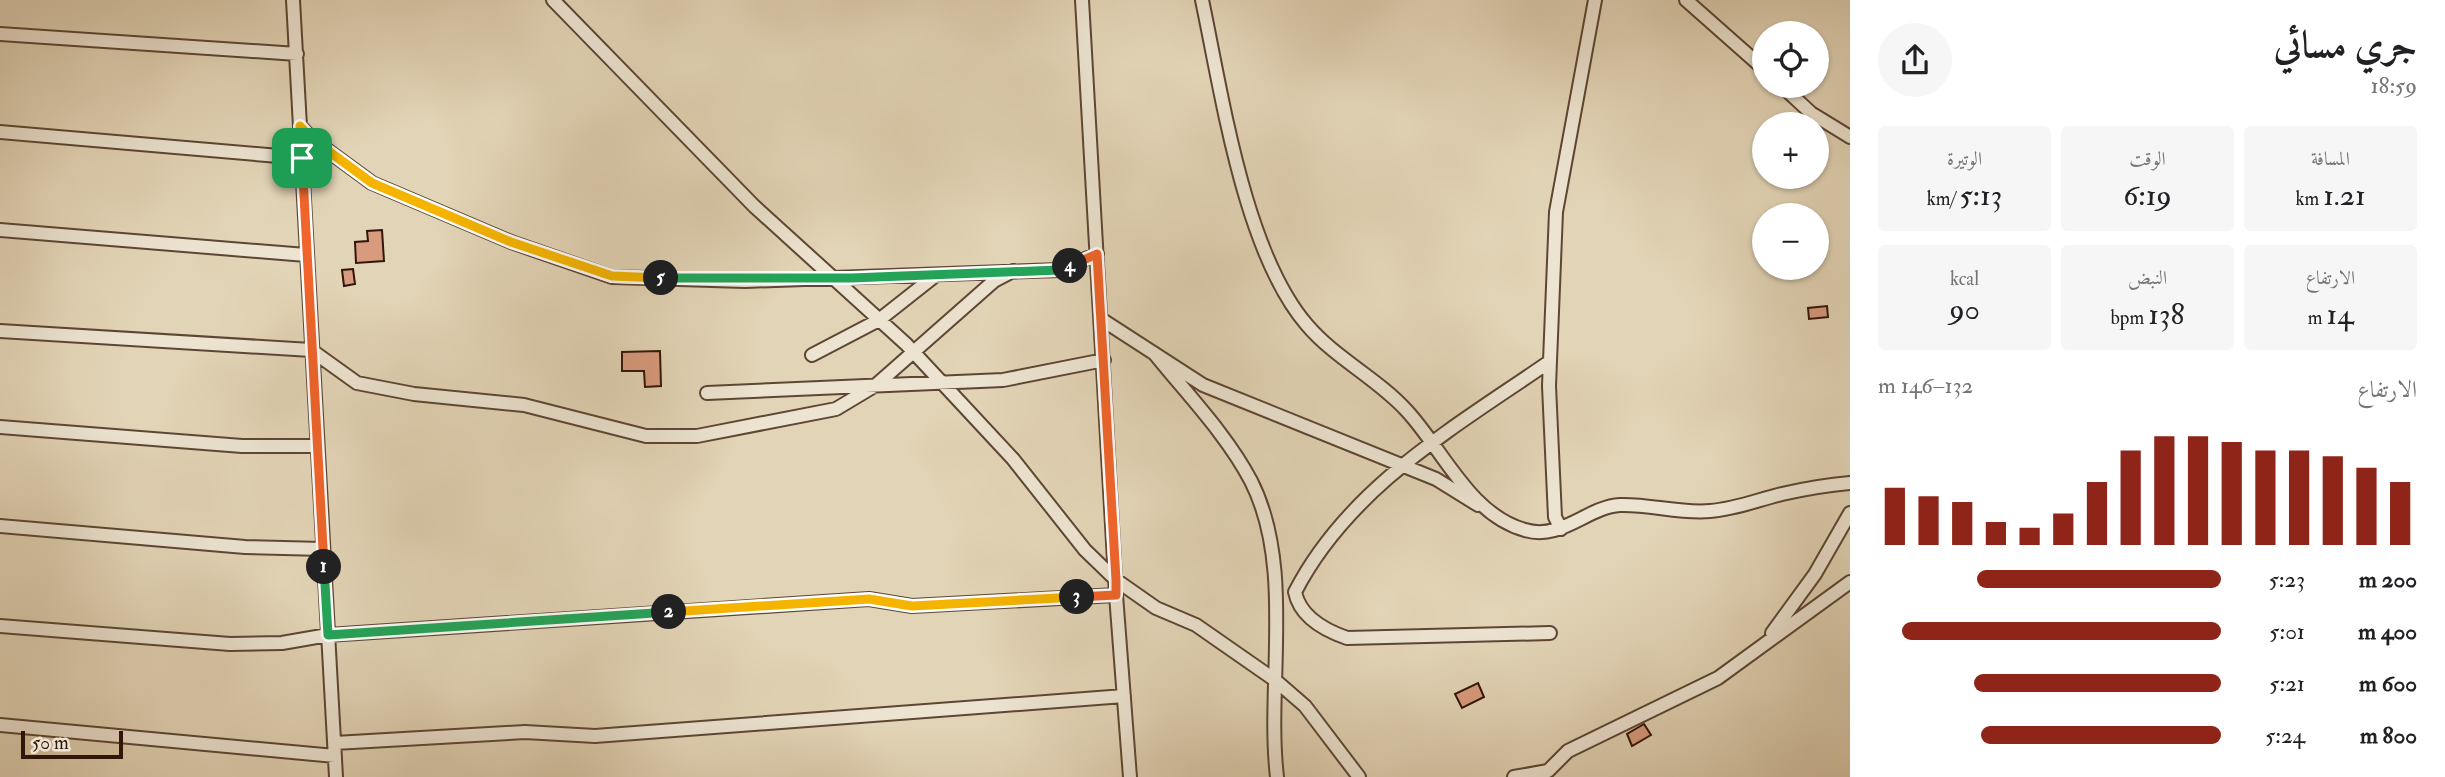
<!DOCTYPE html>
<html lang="ar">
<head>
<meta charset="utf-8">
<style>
  body { margin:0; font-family:"IM FELL Double Pica",Amiri,serif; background:#f6f6f6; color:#202124; direction:rtl; height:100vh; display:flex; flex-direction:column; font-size:26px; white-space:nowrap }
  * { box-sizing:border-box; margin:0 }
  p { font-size:23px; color:#757577 }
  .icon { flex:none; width:38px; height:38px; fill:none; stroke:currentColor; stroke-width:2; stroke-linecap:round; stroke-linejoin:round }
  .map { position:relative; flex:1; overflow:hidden; direction:ltr }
  .panel { display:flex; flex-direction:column; background:#fff; width:595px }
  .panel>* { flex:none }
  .buttons { position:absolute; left:1752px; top:21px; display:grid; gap:14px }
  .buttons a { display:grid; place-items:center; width:77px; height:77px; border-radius:50%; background:#fff; box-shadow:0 2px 5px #0004; font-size:35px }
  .scale { position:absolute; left:21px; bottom:18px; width:102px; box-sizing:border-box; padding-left:7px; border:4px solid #311609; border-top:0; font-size:19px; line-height:24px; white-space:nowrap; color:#311609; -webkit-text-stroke:5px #ece3d0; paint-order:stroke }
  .pin { position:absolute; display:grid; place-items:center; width:60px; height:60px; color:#fff; margin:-30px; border-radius:14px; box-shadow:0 4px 10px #0006 }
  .km { position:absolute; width:35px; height:35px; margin:-18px; border-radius:50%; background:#222; color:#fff; font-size:19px; line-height:35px; text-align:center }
  .round { display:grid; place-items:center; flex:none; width:74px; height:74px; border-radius:37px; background:#f6f6f6 }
  .head { display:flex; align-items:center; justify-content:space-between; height:119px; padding:0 28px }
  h1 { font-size:38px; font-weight:600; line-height:52px }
  .stats { display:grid; grid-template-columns:repeat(3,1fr); gap:10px; height:119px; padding:7px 28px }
  .stats div { display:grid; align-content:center; border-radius:7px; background:#f6f6f6; text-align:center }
  .stats b { font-size:30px; font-weight:600 }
  .stats small { font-size:19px; font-weight:400 }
  .stats p { font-size:19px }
  .chart { height:196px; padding:14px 28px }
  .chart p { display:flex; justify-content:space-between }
  .chart svg { width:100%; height:126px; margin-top:7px; stroke:#8f2418; stroke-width:6 }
  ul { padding:0 28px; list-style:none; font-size:23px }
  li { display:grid; grid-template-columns:112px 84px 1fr; align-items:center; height:52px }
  li i { height:18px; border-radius:9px; background:#8f2418 }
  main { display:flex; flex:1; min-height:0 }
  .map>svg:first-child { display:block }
  .building { fill:#d89b7d; stroke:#311609; stroke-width:2 }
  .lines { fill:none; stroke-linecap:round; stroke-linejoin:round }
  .street-casing { stroke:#5d4634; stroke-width:16 }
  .street { stroke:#ece3d0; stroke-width:12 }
  .split-1-casing { stroke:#fff; stroke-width:14 }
  .split-2-casing { stroke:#fff; stroke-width:14 }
  .split-3-casing { stroke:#fff; stroke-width:14 }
  .split-4-casing { stroke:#fff; stroke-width:14 }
  .split-5-casing { stroke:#fff; stroke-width:14 }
  .split-6-casing { stroke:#fff; stroke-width:14 }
  .split-1 { stroke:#f0652b; stroke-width:9 }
  .split-2 { stroke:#22a559; stroke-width:9 }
  .split-3 { stroke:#f5b400; stroke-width:9 }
  .split-4 { stroke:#f0652b; stroke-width:9 }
  .split-5 { stroke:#22a559; stroke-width:9 }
  .split-6 { stroke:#f5b400; stroke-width:9 }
</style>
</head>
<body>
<main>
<section class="panel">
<div class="head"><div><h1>جري مسائي</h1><p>18:59</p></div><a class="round"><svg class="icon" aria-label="share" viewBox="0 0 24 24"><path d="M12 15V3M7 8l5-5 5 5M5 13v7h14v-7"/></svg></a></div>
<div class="stats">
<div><p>المسافة</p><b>1.21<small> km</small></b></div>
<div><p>الوقت</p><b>6:19</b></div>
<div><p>الوتيرة</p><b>5:13<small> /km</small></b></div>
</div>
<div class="stats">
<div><p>الارتفاع</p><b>14<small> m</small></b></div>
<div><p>النبض</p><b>138<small> bpm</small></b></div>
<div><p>kcal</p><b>90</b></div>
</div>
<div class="chart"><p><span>الارتفاع</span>132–146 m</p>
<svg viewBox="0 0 160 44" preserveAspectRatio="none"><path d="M5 44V24M15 44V27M25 44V29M35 44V36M45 44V38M55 44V33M65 44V22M75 44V11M85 44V6M95 44V6M105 44V8M115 44V11M125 44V11M135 44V13M145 44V17M155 44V22"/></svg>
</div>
<ul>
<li><b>200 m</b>5:23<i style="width:71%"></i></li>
<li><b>400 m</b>5:01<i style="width:93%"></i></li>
<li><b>600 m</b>5:21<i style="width:72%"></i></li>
<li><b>800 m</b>5:24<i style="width:70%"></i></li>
</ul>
</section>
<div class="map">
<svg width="1850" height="777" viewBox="0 0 1850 777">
  <rect width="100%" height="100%" fill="#e2d4b6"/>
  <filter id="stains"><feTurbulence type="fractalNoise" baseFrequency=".00286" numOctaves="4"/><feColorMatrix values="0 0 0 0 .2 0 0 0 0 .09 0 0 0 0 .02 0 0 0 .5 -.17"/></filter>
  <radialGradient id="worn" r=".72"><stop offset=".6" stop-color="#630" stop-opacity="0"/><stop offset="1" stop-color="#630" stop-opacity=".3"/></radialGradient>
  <!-- building -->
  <path class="building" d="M382,230L384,261L356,263L355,242L368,241L367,231Z
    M353,269L355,284L344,286L342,270Z
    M1827,306L1828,317L1809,319L1808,308Z
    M660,351L661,386L645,387L644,371H622V352Z
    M1478,683L1484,697L1462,708L1455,694Z
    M1644,724L1651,735L1632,746L1627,734Z"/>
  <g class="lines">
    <defs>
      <path id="street" d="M293,0L336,777
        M553,0L754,206L906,344L1013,459L1085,550L1116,580L1156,608L1196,625L1275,680L1305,706L1359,777
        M1082,0L1116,595L1130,777
        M1202,0C1222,94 1244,252 1307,325C1336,359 1377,378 1407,411C1443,450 1470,515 1525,530C1561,541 1587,507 1620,505C1650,504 1681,514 1710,511C1736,509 1757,500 1782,494C1804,489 1827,485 1850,483
        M1686,0L1764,69
        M0,34L297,54
        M1782,86L1811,113L1850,137
        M300,126L312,139L372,183L511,242L612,277L745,281L1059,270L1097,254
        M0,132L302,158
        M0,230L306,255
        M1101,319L1203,385L1436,479L1478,505
        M0,331L311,350L357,383L414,394L524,405L646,436H697L836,409L876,385L994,281L1013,271
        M1154,353C1187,394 1227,435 1251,481C1295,567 1266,685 1277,777
        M812,355L879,320L936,275
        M1549,362C1455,427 1349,487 1295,592C1300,617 1324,630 1347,638L1550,633
        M707,393L1003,380L1104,360
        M0,427L242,446H317
        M0,526L245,547L323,549
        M1561,529L1555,517L1549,386L1556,212L1595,0
        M0,626L230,644L282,643L328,635L869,599L912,606L1116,595
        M1772,633L1815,574L1850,513
        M0,725L335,756
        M335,743L525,732L595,736L1124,696
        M1514,777L1548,771L1568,751L1718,678L1850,582"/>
    </defs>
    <!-- street casing -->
    <use href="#street" class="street-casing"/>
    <!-- street -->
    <use href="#street" class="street"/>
  </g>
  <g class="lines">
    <defs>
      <path id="split-1" d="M302,158L324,567"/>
      <path id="split-2" d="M324,567L328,635L669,612"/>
      <path id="split-3" d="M669,612L869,599L912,606L1077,597"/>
      <path id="split-4" d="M1070,266L1097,254L1116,580V595L1077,597"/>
      <path id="split-5" d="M661,278H851L1059,270L1070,266"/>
      <path id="split-6" d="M302,158L300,126L312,139L372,183L511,242L612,276L661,278"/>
    </defs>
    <!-- split-1 casing -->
    <use href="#split-1" class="split-1-casing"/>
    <!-- split-2 casing -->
    <use href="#split-2" class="split-2-casing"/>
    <!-- split-3 casing -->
    <use href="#split-3" class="split-3-casing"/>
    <!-- split-4 casing -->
    <use href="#split-4" class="split-4-casing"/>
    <!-- split-5 casing -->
    <use href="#split-5" class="split-5-casing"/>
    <!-- split-6 casing -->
    <use href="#split-6" class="split-6-casing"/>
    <!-- split-1 -->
    <use href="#split-1" class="split-1"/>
    <!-- split-2 -->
    <use href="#split-2" class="split-2"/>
    <!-- split-3 -->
    <use href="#split-3" class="split-3"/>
    <!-- split-4 -->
    <use href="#split-4" class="split-4"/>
    <!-- split-5 -->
    <use href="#split-5" class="split-5"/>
    <!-- split-6 -->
    <use href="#split-6" class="split-6"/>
  </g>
  <rect width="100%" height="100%" filter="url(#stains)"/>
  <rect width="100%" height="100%" fill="url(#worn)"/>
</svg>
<div class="buttons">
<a><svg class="icon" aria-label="locate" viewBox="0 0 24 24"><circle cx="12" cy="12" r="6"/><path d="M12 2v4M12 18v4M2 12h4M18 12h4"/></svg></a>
<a>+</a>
<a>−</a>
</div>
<div class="scale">50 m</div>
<div class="pin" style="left:302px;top:158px;background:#1e9e55"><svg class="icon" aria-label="arrive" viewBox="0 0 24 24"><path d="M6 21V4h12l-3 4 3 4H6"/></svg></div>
<b class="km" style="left:324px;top:567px">1</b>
<b class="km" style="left:669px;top:612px">2</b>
<b class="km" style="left:1077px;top:597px">3</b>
<b class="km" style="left:1070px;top:266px">4</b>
<b class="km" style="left:661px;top:278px">5</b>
</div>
</main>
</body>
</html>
